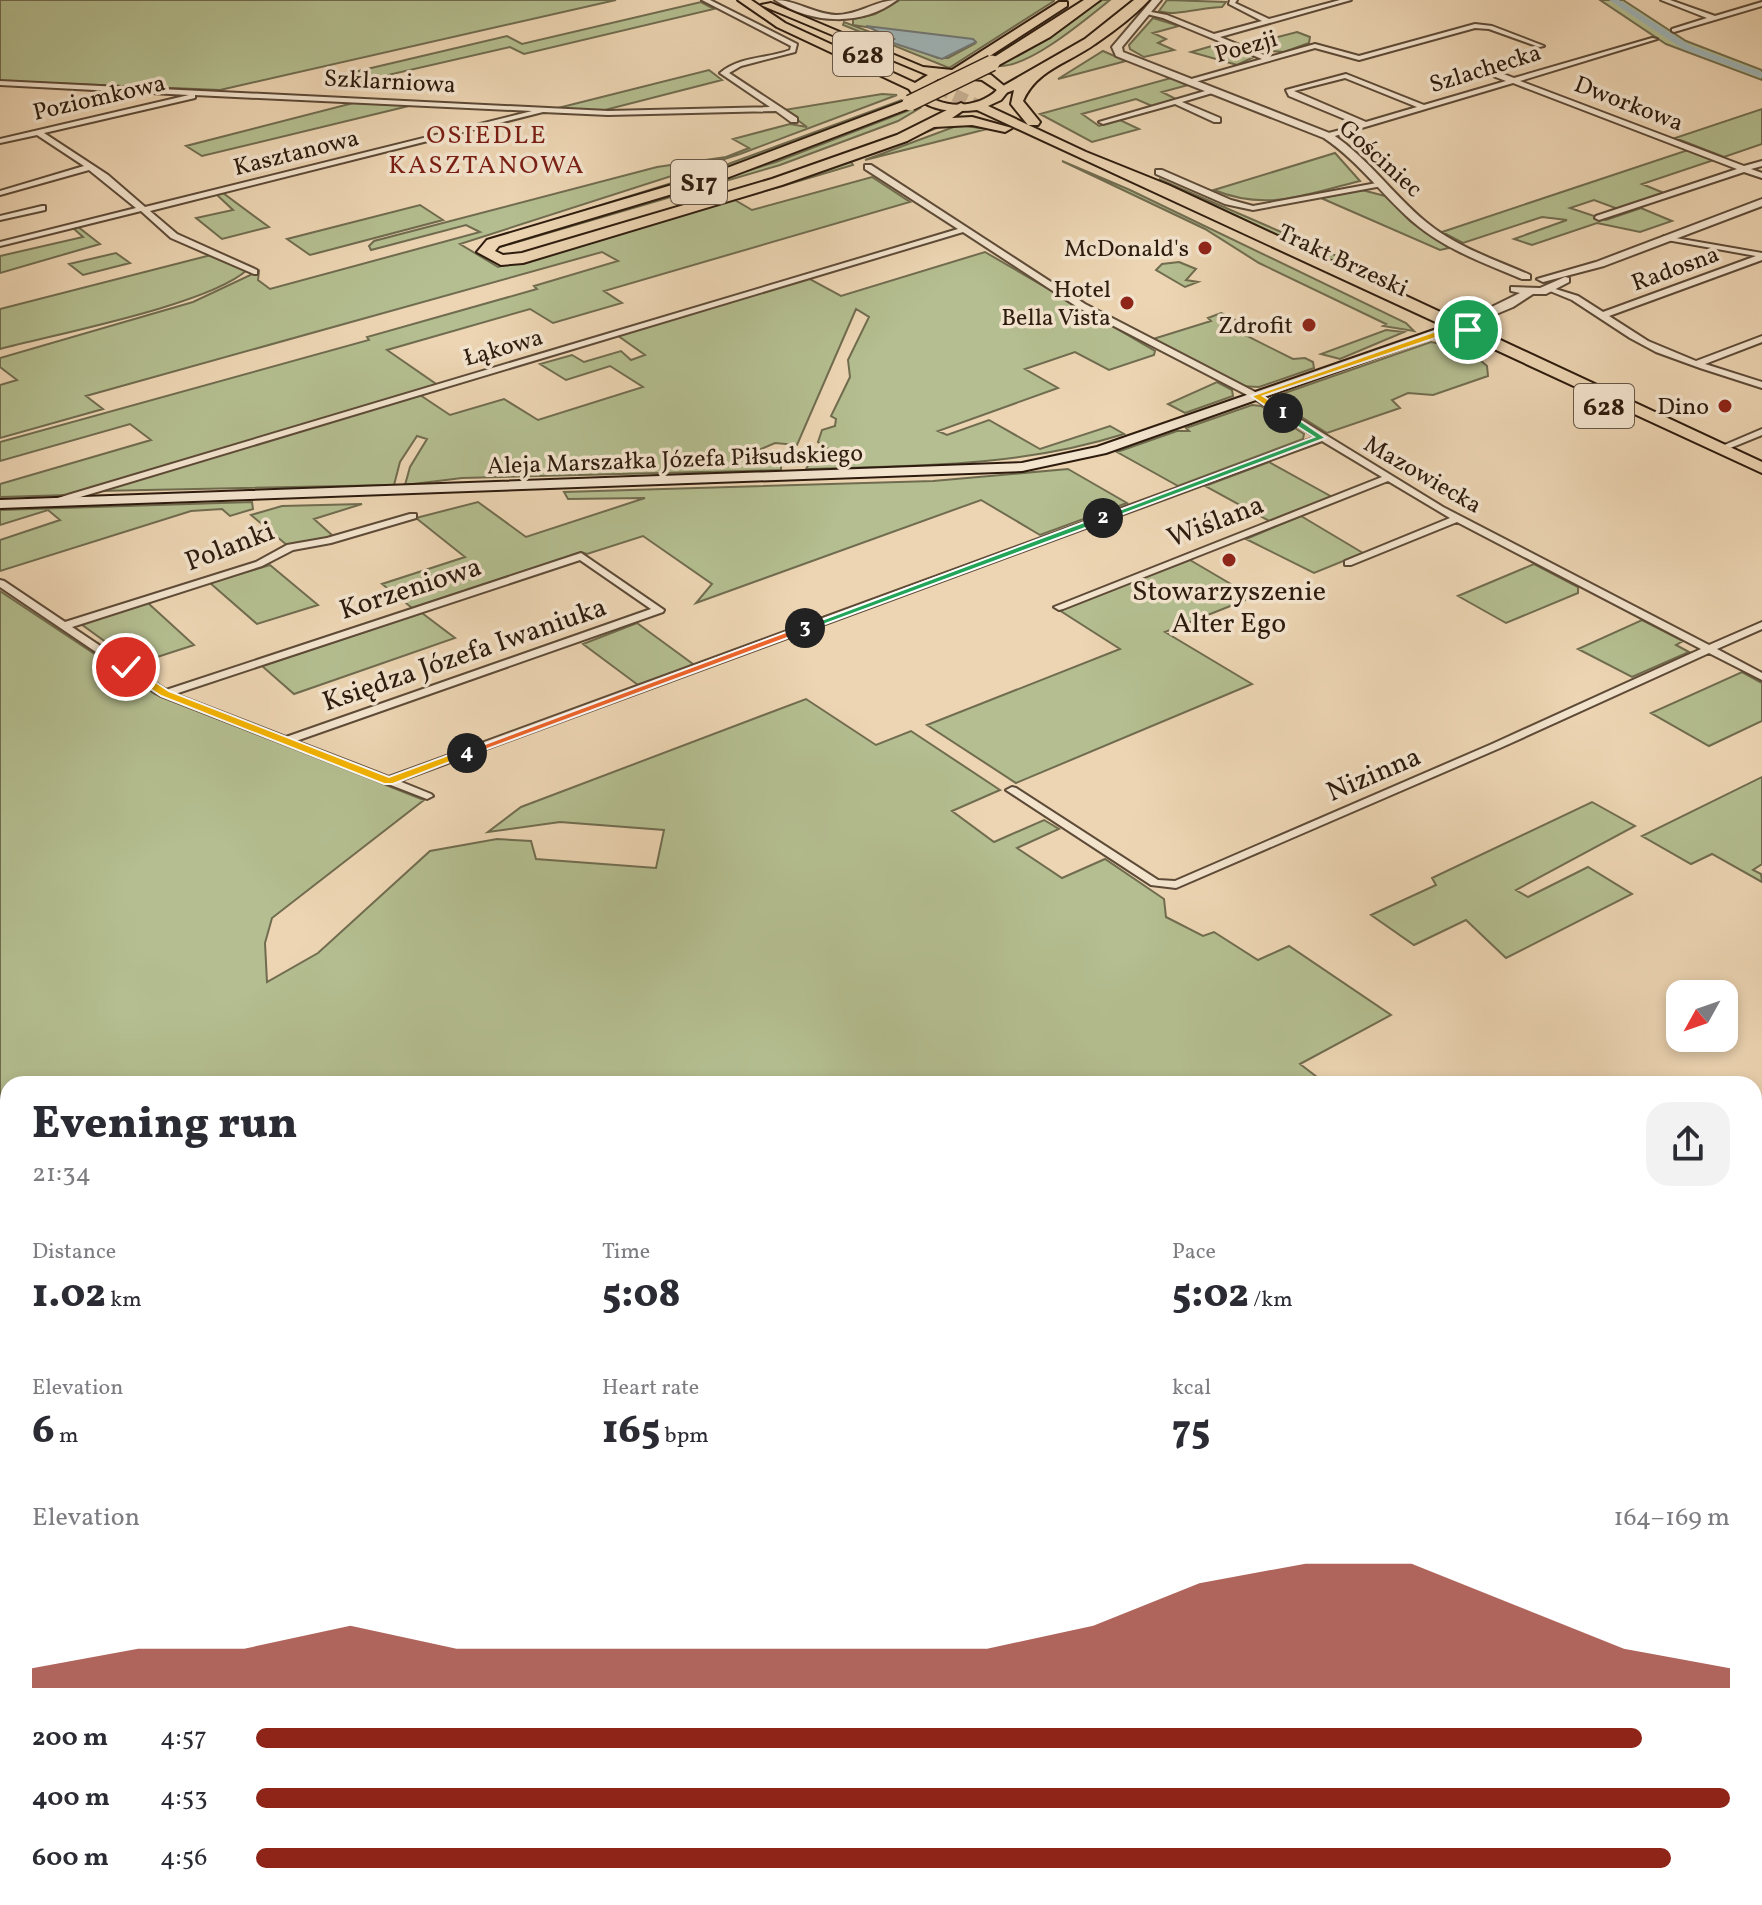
<!DOCTYPE html>
<html lang="en">
<head>
<meta charset="utf-8">
<style>
  body { margin:0; font-family:Vollkorn,serif; background:#f2f2f3; color:#2b2b33; height:100vh; display:flex; flex-direction:column; font-size:30px; white-space:nowrap }
  * { box-sizing:border-box; margin:0 }
  p { font-size:26px; color:#7c7c81 }
  .icon { flex:none; width:44px; height:44px; fill:none; stroke:currentColor; stroke-width:2; stroke-linecap:round; stroke-linejoin:round }
  .map { position:relative; flex:1; overflow:hidden }
  .drawer { position:absolute; left:0px; top:1076px; width:1762px; height:830px; display:flex; flex-direction:column; background:#fff; border-radius:24px 24px 0 0; box-shadow:0 4px 12px #0003 }
  .drawer>* { flex:none }
  .needle { width:52px; rotate:230deg }
  .controls { position:absolute; left:1666px; top:980px; display:grid; gap:16px }
  .controls a { display:grid; place-items:center; width:72px; height:72px; border-radius:16px; background:#fff; box-shadow:0 4px 12px #0003; font-size:40px }
  .pin { position:absolute; display:grid; place-items:center; width:68px; height:68px; color:#fff; margin:-34px; border:4px solid #fff; border-radius:50%; box-shadow:0 2px 8px #0007 }
  .km { position:absolute; width:40px; height:40px; margin:-20px; border-radius:50%; background:#222; color:#fff; font-size:22px; line-height:40px; text-align:center }
  .round { display:grid; place-items:center; flex:none; width:84px; height:84px; border-radius:24px; background:#f2f2f3 }
  .overview { display:flex; align-items:center; justify-content:space-between; height:136px; padding:0 32px }
  h1 { font-size:44px; font-weight:800; line-height:60px }
  .metrics { display:grid; grid-template-columns:repeat(3,1fr); gap:12px; height:136px; padding:8px 32px }
  .metrics div { display:grid; align-content:center }
  .metrics b { font-size:40px; font-weight:800 }
  .metrics small { font-size:22px; font-weight:400 }
  .metrics p { font-size:22px }
  .chart { height:224px; padding:16px 32px }
  .chart p { display:flex; justify-content:space-between }
  .chart svg { width:100%; height:144px; margin-top:8px; fill:#8f2418; opacity:.7 }
  ul { padding:0 32px; list-style:none; font-size:26px }
  li { display:grid; grid-template-columns:128px 96px 1fr; align-items:center; height:60px }
  li i { height:20px; border-radius:10px; background:#8f2418 }
  .map>svg:first-child { display:block }
  .green { fill:#b4be90; stroke:#706c4f; stroke-width:2 }
  .water { fill:#9fb5b9; stroke:#717775; stroke-width:2 }
  .lines { fill:none; stroke-linecap:round; stroke-linejoin:round }
  .canal { fill:#9fb5b9; fill-rule:evenodd }
  .primary-tunnel { stroke:#c7b092; stroke-width:13; stroke-dasharray:13 6; stroke-linecap:butt }
  .minor-casing { stroke:#5d4a37; stroke-width:4 }
  .tertiary-casing { stroke:#5d4a37; stroke-width:4 }
  .secondary-casing { stroke:#2d1b0e; stroke-width:4 }
  .primary-casing { stroke:#2d1b0e; stroke-width:4 }
  .motorway-casing { stroke:#2d1b0e; stroke-width:4 }
  .minor { fill:#f3e4ce; fill-rule:evenodd }
  .tertiary { fill:#f3e4ce; fill-rule:evenodd }
  .secondary { fill:#f3e4ce; fill-rule:evenodd }
  .primary { fill:#edd5b3; fill-rule:evenodd }
  .motorway { fill:#edd5b3; fill-rule:evenodd }
  .motorway-bridge-casing { stroke:#2d1b0e; stroke-width:18; stroke-linecap:butt }
  .motorway-bridge { stroke:#edd5b3; stroke-width:15 }
  .split-1 { fill:#f5b400; stroke:#fff; stroke-width:2 }
  .split-2 { fill:#22a559; stroke:#fff; stroke-width:2 }
  .split-3 { fill:#22a559; stroke:#fff; stroke-width:2 }
  .split-4 { fill:#f0652b; stroke:#fff; stroke-width:2 }
  .split-5 { fill:#f5b400; stroke:#fff; stroke-width:2 }
  .poi-dot { fill:#8f2418; stroke:#f3e4ce; stroke-width:3 }
  .labels { text-anchor:middle; stroke-width:7; stroke-linejoin:round; paint-order:stroke }
  .far-street-label { font-size:24px; fill:#2d1b0e; stroke:#f3e4ce }
  .far-poi-label { font-size:24px; fill:#2d1b0e; stroke:#f3e4ce; text-anchor:end }
  .shield { fill:#f3e4ce; stroke:#685748; stroke-width:2 }
  .shield-label { font-size:26px; font-weight:bold; fill:#2d1b0e }
  .far-neighbourhood-label { font-size:26px; letter-spacing:2px; fill:#7a1f14; stroke:#f3e4ce }
  .street-label { font-size:28px; fill:#2d1b0e; stroke:#f3e4ce }
  .poi-label { font-size:28px; fill:#2d1b0e; stroke:#f3e4ce }
</style>
</head>
<body>
<div class="map">
<svg width="1762" height="1905" viewBox="0 0 1762 1905">
  <rect width="100%" height="100%" fill="#edd5b3"/>
  <filter id="stains"><feTurbulence type="fractalNoise" baseFrequency=".0025" numOctaves="4"/><feColorMatrix values="0 0 0 0 .2 0 0 0 0 .09 0 0 0 0 .02 0 0 0 .5 -.17"/></filter>
  <radialGradient id="worn" r=".72"><stop offset=".6" stop-color="#630" stop-opacity="0"/><stop offset="1" stop-color="#630" stop-opacity=".3"/></radialGradient>
  <!-- green -->
  <path class="green" d="M0,0H616L220,90L0,81Z
    M900,0H1054V1L949,68L843,25L844,22L938,58H948L974,44L853,25V19L875,14Z
    M1102,0H1110C1085,20 1030,67 999,66Z
    M1167,0L1226,2L1222,7C1204,7 1173,17 1159,11Z
    M1600,0H1623L1686,41L1762,70V80L1666,44Z
    M701,2L714,9L524,54L510,47L362,81L350,73L507,36L522,44Z
    M1153,18L1179,26L1153,33L1166,39L1158,43L1174,50L1144,57L1130,49L1129,45Z
    M1297,32L1310,37L1309,43L1284,52L1254,50L1278,43L1270,39Z
    M1222,43L1254,57L1237,65L1191,52Z
    M1103,51L1126,61L1058,79Z
    M709,70L722,80L601,111L558,108Z
    M1171,78L1188,85L1162,92L1176,99L1152,106L1136,99L1082,114L1099,126L1120,120L1139,129L1092,142L1040,114Z
    M882,94L897,95L740,154L460,244L498,267L734,200L942,126L859,158L851,162L853,165L735,200L752,210L872,177L910,202L604,291L622,303L553,323L530,309L387,350L439,386L69,495L0,497V484L151,440L130,424L0,461V442L369,340L367,337L537,289L534,286L618,261L602,252L86,396L103,409L0,438V385L17,380L0,367V358L193,302L259,271L258,280L270,289L480,232L466,225L371,250L369,246L374,241L657,167L726,157L749,148L733,139L790,124L807,127L784,110Z
    M902,100C772,162 629,199 492,239L704,173Z
    M357,102L413,105L202,156L186,146Z
    M917,107L920,108L898,121L780,165L500,247L776,162Z
    M1762,109V144L1724,157L1675,138Z
    M959,125L987,129L865,160Z
    M1688,150L1714,160L1642,184L1664,193L1618,209L1594,200L1570,208L1606,220L1641,208L1672,221L1640,232L1597,223L1532,245L1514,239L1567,220L1542,217L1463,243L1442,232Z
    M1335,153L1360,181C1306,194 1268,212 1214,190Z
    M1062,161L1130,190L1406,323L1414,331L1383,326L1386,324L1259,263L1205,229Z
    M1159,179L1397,282L1405,296Z
    M1362,190L1385,196L1411,222L1449,248L1440,250L1321,198Z
    M223,193L269,227L222,239L196,218L233,210L216,194Z
    M420,205L443,220L310,255L287,239Z
    M77,226L100,244L0,273V256L83,237L73,228Z
    M985,252L1155,351L1154,355L1109,370L1075,352L1025,369L1058,388L938,431L947,435L989,420L1040,449L1110,426L1124,434C1020,467 915,466 806,469L809,464L838,455L818,442L822,430L835,426L836,419L831,416L850,377L848,360L869,317L856,309L797,445L775,443L761,449L781,464V470L462,478L405,485L410,467L427,439L417,436L400,462L394,485L98,491L420,395L450,415L504,399L538,420L643,387L610,366L566,380L540,364L572,355L584,362L621,351L631,360L645,355L617,335L808,278L841,296Z
    M116,253L130,263L83,275L69,264Z
    M211,255L247,270C208,305 56,334 0,349V309Z
    M1179,262L1196,269L1186,280L1198,282L1185,287L1156,270L1162,264Z
    M1221,313L1250,327L1247,330L1250,332L1245,335L1293,359L1305,358L1313,362L1314,368L1259,387L1240,386L1153,339L1211,321L1208,318Z
    M1386,330L1404,332L1340,359L1321,354Z
    M1431,342L1467,349L1487,366L1488,376L1433,395L1408,393L1392,400L1400,408L1327,433L1276,401V396Z
    M1217,382L1232,390L1233,396L1185,413L1168,404Z
    M1252,405L1261,406L1304,434L1303,439L1178,486L1117,452L1177,431H1189L1186,428Z
    M1269,462L1334,498L1271,522L1205,486Z
    M1068,469L1127,503L1040,535L981,500L696,603L712,584L643,536L587,554L581,552L412,608L382,584L465,557L416,518L478,502L526,537L645,498L568,499L564,492L933,481Z
    M252,502L253,509L230,516L222,509L191,511L0,571V540L60,520L48,510L0,525V510Z
    M362,504L314,519L333,536L288,546L251,515L282,506Z
    M1301,516L1363,553L1314,573L1246,539Z
    M1190,560L1253,597L1165,632L1252,684L1016,783L927,725L1120,649L1059,610Z
    M1534,564L1578,587V593L1506,623L1458,596Z
    M270,565L318,605L257,624L210,583Z
    M0,591L155,694L424,800L272,918L265,943L267,982L318,953L430,851L497,839L531,841L536,859L656,868L664,830L560,822L488,832L521,807L806,699L876,745L911,731L1000,790L952,811L994,842L1044,820L1059,829L1017,848L1062,878L1105,859L1164,899L1166,917L1203,936L1214,932L1258,960L1289,946L1391,1015L1300,1064L1326,1084H8V1898H674L662,1905H0Z
    M148,603L194,645L136,664L81,624Z
    M422,613L455,638L294,694L262,666Z
    M1642,620L1683,641L1676,645L1689,652L1632,677L1578,649Z
    M637,623L693,664V665L638,685L583,644Z
    M1742,672L1762,683V721L1709,746L1651,713Z
    M1762,777V864L1753,870L1761,874L1762,882L1712,854L1691,864L1642,836Z
    M1592,802L1635,826L1516,890L1528,897L1588,867L1632,894L1506,958L1466,920L1414,945L1371,915L1436,885L1432,878Z
    M1754,1286L1762,1291V1443L1754,1439Z
    M882,1898H1499L1497,1905H878Z
    M1521,1898H1610L1609,1905H1517Z"/>
  <!-- water -->
  <path class="water" d="M866,26L973,39L976,42L942,59L893,43L889,41L894,39Z"/>
  <g class="lines">
    <!-- canal -->
    <path class="canal" d="M1609,0H1619L1689,45L1762,72V78L1683,49Z"/>
    <!-- primary-tunnel -->
    <path class="primary-tunnel" d="M920,79L982,108"/>
    <defs>
      <path id="minor" d="M702,0H710L797,44L795,52L741,66L729,73L797,118V122H791L776,111L608,115L543,112L150,211L177,234L257,270V274H254L171,238L141,211L0,246V242L136,208L89,170L0,195V191L84,166L37,135L0,143V139L189,95L0,85V81L608,111L770,107L720,73C740,56 767,59 790,50L791,46ZM195,95L532,111L145,207L108,175L44,133L195,98Z
        M1230,0H1237L1235,3L1269,19L1340,0H1351L1220,37L1269,57L1315,44L1359,56L1475,24L1492,26L1544,46L1539,47L1489,29L1475,28L1359,60L1315,48L1188,84V80L1262,59L1163,18L1143,13L1146,11L1167,15L1214,34L1262,21L1229,4Z
        M1661,0H1670L1715,16L1762,2V6L1674,32L1672,31V29L1707,18Z
        M1652,38L1657,39L1520,81L1744,166L1762,161V166L1751,169L1762,173V178L1744,172L1599,220L1595,218L1596,216L1737,169L1513,83L1328,138H1325V134L1359,125L1289,96L1286,90L1346,74L1424,105L1506,81L1477,70V66H1483L1514,78ZM1345,78L1417,107L1366,122L1294,91Z
        M1212,89L1219,91L1182,102L1220,118V122H1214L1175,104L1103,124L1099,122Z
        M865,165H871L1085,304L1259,394L1443,507L1709,645L1762,622V629L1717,649L1762,673V680L1709,653L1500,748L1176,888L1151,885L1006,790L1012,787L1016,788L1158,880L1175,881L1492,744L1701,649L1457,522L1351,565H1345V561L1450,518L1388,481L1063,609L1059,610L1054,607L1382,477L1322,441L399,781L431,794L433,796L427,799L161,696L0,587V580L4,581L65,622L256,562L287,545L327,538L410,514H416V518L331,543L293,550L262,566L72,627L166,690L581,553L664,610L663,612L296,741L389,777L1316,437L1253,398L1079,308L963,232L57,504L54,505L49,502L51,500L958,229L865,169ZM580,560L651,609L286,737L175,694Z
        M1156,170H1162L1231,200L1253,206L1382,182L1386,184L1382,186L1253,210L1225,204L1156,174Z
        M42,206H45V210L0,220V216Z
        M1664,236L1762,253V260L1609,316L1648,341L1696,361L1762,336V342L1705,364L1762,382V388L1700,368L1656,352L1630,338L1572,300L1545,289L1549,287L1578,296L1603,312L1756,256L1667,240L1663,238Z
        M1762,429V435L1723,451L1720,452L1715,449Z
        M1762,1205V1215L1754,1218V1208Z"/>
      <path id="tertiary" d="M775,0C796,0 814,14 836,15C859,15 876,0 897,0C862,27 810,24 775,0Z
        M1152,0H1161L1122,47L1123,52L1332,134C1368,158 1392,194 1426,222C1456,247 1494,259 1530,275V279H1522C1487,264 1449,251 1418,226C1385,199 1361,163 1324,138L1116,56L1112,47Z
        M1762,199V206L1604,266L1543,282L1537,279L1596,262Z
        M1565,277L1569,278V282L1546,294H1533L1513,307L1463,328L1453,326L1520,293L1511,291V287L1540,288Z"/>
      <path id="secondary" d="M1454,323L1465,326L1106,453L1022,471L0,508V500L1022,463L1097,447Z"/>
      <path id="primary" d="M738,0H751L785,23L915,83L928,75L761,5L771,3L923,67L952,70L1059,2H1067V6L968,70L991,75L1009,90L1001,100L988,106L1086,152L1168,185L1762,462V473L977,110C952,113 924,111 909,89L777,27ZM955,77L982,80L997,90C979,109 938,110 922,90L938,79Z"/>
      <path id="motorway" d="M1084,0H1100L1050,37L997,66L985,63Z
        M1134,0H1149C1134,16 1113,32 1095,44C1069,63 1037,69 1023,101L1040,122L1038,125H1028L1011,104L1014,90L1003,94L996,90L1085,39Z
        M910,99L915,100V106L729,177L499,246L495,251L503,255L522,253L772,179L897,135L961,103L968,107L952,118L972,117L1012,128L1005,132L972,125L934,127L907,141L782,185L523,263L501,265L477,252L487,240L719,171Z"/>
    </defs>
    <!-- minor casing -->
    <use href="#minor" class="minor-casing"/>
    <!-- tertiary casing -->
    <use href="#tertiary" class="tertiary-casing"/>
    <!-- secondary casing -->
    <use href="#secondary" class="secondary-casing"/>
    <!-- primary casing -->
    <use href="#primary" class="primary-casing"/>
    <!-- motorway casing -->
    <use href="#motorway" class="motorway-casing"/>
    <!-- minor -->
    <use href="#minor" class="minor"/>
    <!-- tertiary -->
    <use href="#tertiary" class="tertiary"/>
    <!-- secondary -->
    <use href="#secondary" class="secondary"/>
    <!-- primary -->
    <use href="#primary" class="primary"/>
    <!-- motorway -->
    <use href="#motorway" class="motorway"/>
    <defs>
      <path id="motorway-bridge" d="M910,103L992,63"/>
    </defs>
    <!-- motorway-bridge casing -->
    <use href="#motorway-bridge" class="motorway-bridge-casing"/>
    <!-- motorway-bridge -->
    <use href="#motorway-bridge" class="motorway-bridge"/>
  </g>
  <!-- split-1 -->
  <path class="split-1" d="M1456,324L1473,330L1468,333L1459,330L1263,396L1286,411V415H1279L1251,396Z"/>
  <!-- split-2 -->
  <path class="split-2" d="M1279,411H1286L1326,438L1107,520L1098,518L1314,437L1279,415Z"/>
  <!-- split-3 -->
  <path class="split-3" d="M1103,515L1107,520L809,630L800,628Z"/>
  <!-- split-4 -->
  <path class="split-4" d="M805,625L809,630L471,755L461,753Z"/>
  <!-- split-5 -->
  <path class="split-5" d="M122,665H130L169,691L389,777L462,750L473,753L393,784H384L161,696L122,670Z"/>
  <!-- markers -->
  <g class="poi-dot">
    <circle cx="1205" cy="248" r="8"/>
    <circle cx="1127" cy="303" r="8"/>
    <circle cx="1309" cy="325" r="8"/>
    <circle cx="1725" cy="406" r="8"/>
    <circle cx="1229" cy="560" r="8"/>
  </g>
  <g class="labels">
    <!-- far-street labels -->
    <g class="far-street-label">
      <text transform="translate(1246 46) rotate(-16)" y="8">Poezji</text>
      <text transform="translate(1485 68) rotate(-17)" y="8">Szlachecka</text>
      <text transform="translate(390 81) rotate(3)" y="8">Szklarniowa</text>
      <text transform="translate(99 97) rotate(-13)" y="8">Poziomkowa</text>
      <text transform="translate(1629 103) rotate(21)" y="8">Dworkowa</text>
      <text transform="translate(296 152) rotate(-14)" y="8">Kasztanowa</text>
      <text transform="translate(1381 158) rotate(42)" y="8">Gościniec</text>
      <text transform="translate(1343 260) rotate(25)" y="8">Trakt Brzeski</text>
      <text transform="translate(1675 268) rotate(-20)" y="8">Radosna</text>
      <text transform="translate(503 347) rotate(-16)" y="8">Łąkowa</text>
      <text transform="translate(675 459) rotate(-2)" y="8">Aleja Marszałka Józefa Piłsudskiego</text>
      <text transform="translate(1423 474) rotate(30)" y="8">Mazowiecka</text>
    </g>
    <!-- far-poi labels -->
    <g class="far-poi-label">
      <text x="1189" y="256">McDonald's</text>
      <text x="1111" y="297">Hotel<tspan x="1111" dy="28">Bella Vista</tspan></text>
      <text x="1293" y="333">Zdrofit</text>
      <text x="1709" y="414">Dino</text>
    </g>
    <!-- shield labels -->
    <g class="shield">
      <rect x="833" y="32" width="60" height="44" rx="6"/>
      <rect x="671" y="160" width="56" height="44" rx="6"/>
      <rect x="1574" y="384" width="60" height="44" rx="6"/>
    </g>
    <g class="shield-label">
      <text x="863" y="63">628</text>
      <text x="699" y="191">S17</text>
      <text x="1604" y="415">628</text>
    </g>
    <!-- far-neighbourhood labels -->
    <g class="far-neighbourhood-label">
      <text x="487" y="143">OSIEDLE<tspan x="487" dy="30">KASZTANOWA</tspan></text>
    </g>
    <!-- street labels -->
    <g class="street-label">
      <text transform="translate(1215 520) rotate(-21)" y="10">Wiślana</text>
      <text transform="translate(229 545) rotate(-21)" y="10">Polanki</text>
      <text transform="translate(410 587) rotate(-18)" y="10">Korzeniowa</text>
      <text transform="translate(464 653) rotate(-19)" y="10">Księdza Józefa Iwaniuka</text>
      <text transform="translate(1373 773) rotate(-23)" y="10">Nizinna</text>
    </g>
    <!-- poi labels -->
    <g class="poi-label">
      <text x="1229" y="600">Stowarzyszenie<tspan x="1229" dy="32">Alter Ego</tspan></text>
    </g>
  </g>
  <rect width="100%" height="100%" filter="url(#stains)"/>
  <rect width="100%" height="100%" fill="url(#worn)"/>
</svg>
<div class="controls">
<a><svg class="needle" viewBox="-14 -14 28 28"><path d="M0-13l5 13h-10z" fill="#e53935"/><path d="M0 13l5-13h-10z" fill="#7c7c81"/></svg></a>
</div>
<div class="pin" style="left:1468px;top:330px;background:#1e9e55"><svg class="icon" aria-label="arrive" viewBox="0 0 24 24"><path d="M6 21V4h12l-3 4 3 4H6"/></svg></div>
<div class="pin" style="left:126px;top:667px;background:#d93025"><svg class="icon" aria-label="check" viewBox="0 0 24 24"><path d="M5 12l5 5 9-10"/></svg></div>
<b class="km" style="left:1283px;top:413px">1</b>
<b class="km" style="left:1103px;top:518px">2</b>
<b class="km" style="left:805px;top:628px">3</b>
<b class="km" style="left:467px;top:753px">4</b>
<section class="drawer">
<div class="overview"><div><h1>Evening run</h1><p>21:34</p></div><a class="round"><svg class="icon" aria-label="share" viewBox="0 0 24 24"><path d="M12 15V3M7 8l5-5 5 5M5 13v7h14v-7"/></svg></a></div>
<div class="metrics">
<div><p>Distance</p><b>1.02<small> km</small></b></div>
<div><p>Time</p><b>5:08</b></div>
<div><p>Pace</p><b>5:02<small> /km</small></b></div>
</div>
<div class="metrics">
<div><p>Elevation</p><b>6<small> m</small></b></div>
<div><p>Heart rate</p><b>165<small> bpm</small></b></div>
<div><p>kcal</p><b>75</b></div>
</div>
<div class="chart"><p><span>Elevation</span>164–169 m</p>
<svg viewBox="0 0 160 44" preserveAspectRatio="none"><path d="M0 44V38L10 32L20 32L30 25L40 32L50 32L60 32L70 32L80 32L90 32L100 25L110 12L120 6L130 6L140 19L150 32L160 38V44z"/></svg>
</div>
<ul>
<li><b>200 m</b>4:57<i style="width:94%"></i></li>
<li><b>400 m</b>4:53<i style="width:100%"></i></li>
<li><b>600 m</b>4:56<i style="width:96%"></i></li>
</ul>
</section>
</div>
</body>
</html>
